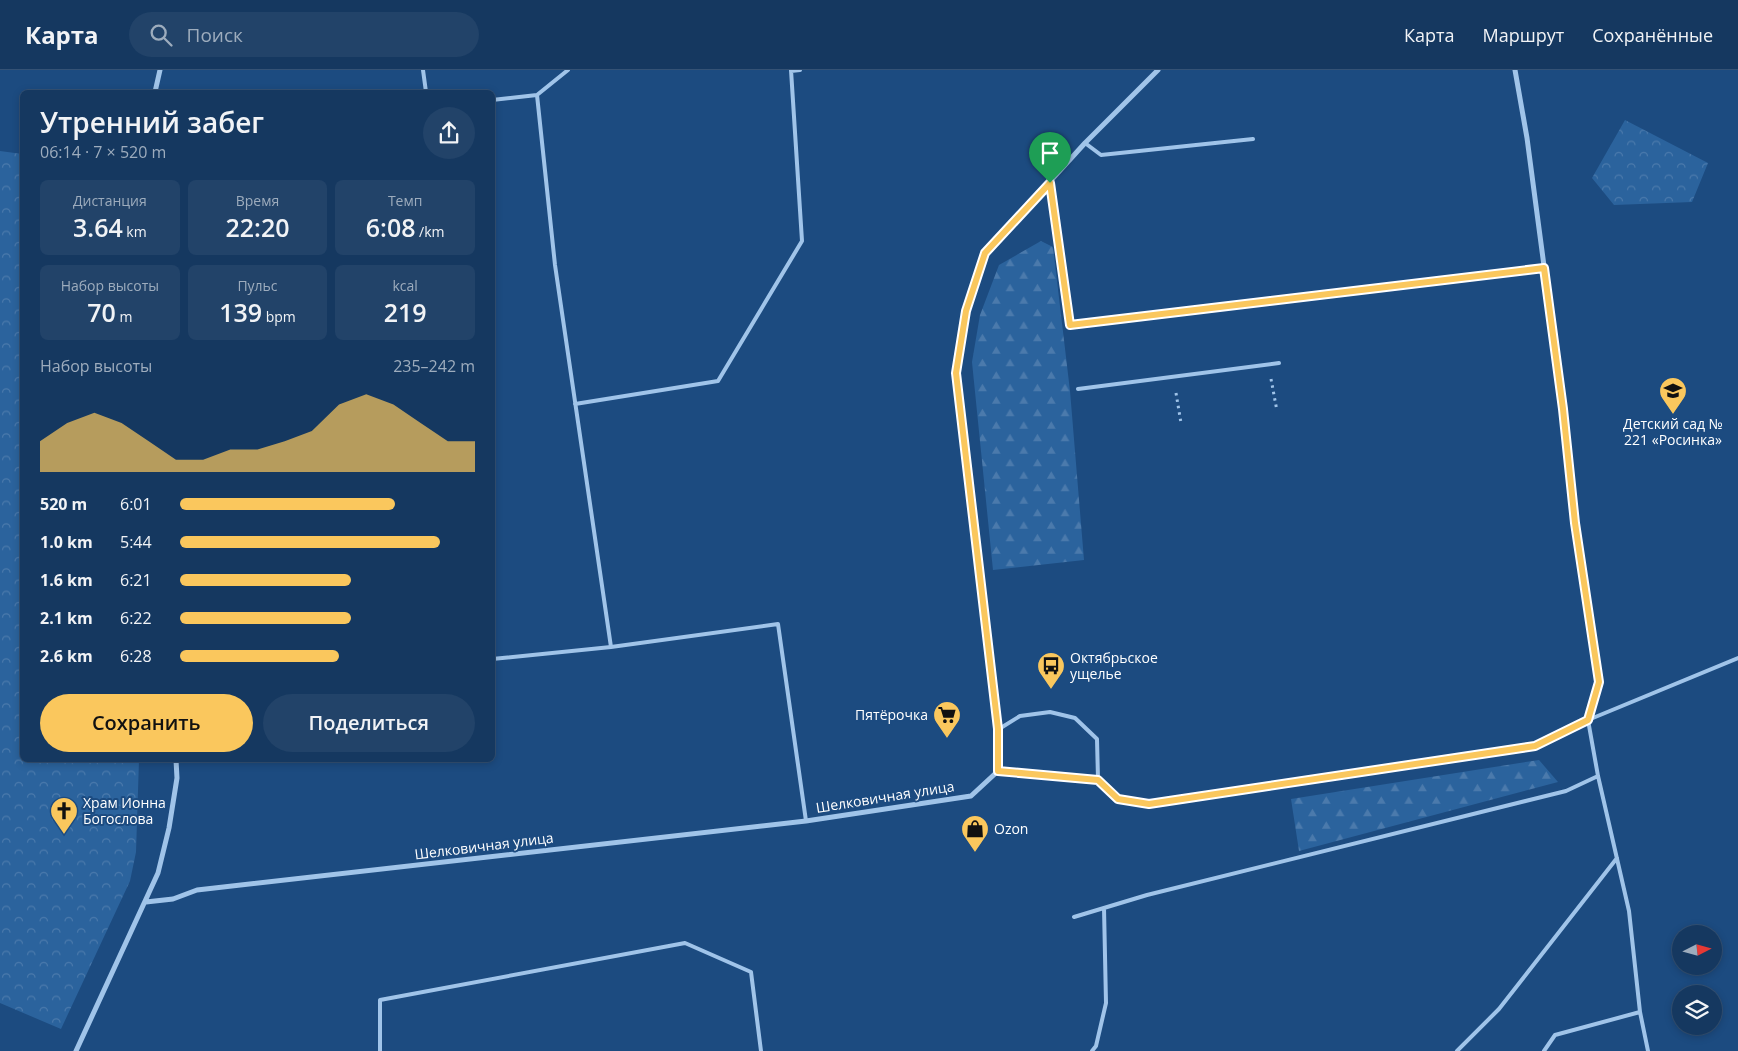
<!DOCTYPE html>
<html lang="ru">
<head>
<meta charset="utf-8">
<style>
  body { margin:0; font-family:"Open Sans",sans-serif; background:#224369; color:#f1f3f6; height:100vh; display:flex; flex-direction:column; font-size:19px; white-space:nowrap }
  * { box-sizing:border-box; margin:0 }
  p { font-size:16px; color:#9dacbd }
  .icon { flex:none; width:28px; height:28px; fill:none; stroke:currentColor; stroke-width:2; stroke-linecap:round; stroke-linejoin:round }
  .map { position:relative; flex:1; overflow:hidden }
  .side { position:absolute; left:20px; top:20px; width:475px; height:672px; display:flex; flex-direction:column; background:#153860; border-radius:8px; box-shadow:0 2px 8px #0003,0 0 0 1px #345275 }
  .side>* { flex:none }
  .needle { width:32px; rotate:84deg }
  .tools { position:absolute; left:1672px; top:855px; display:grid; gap:10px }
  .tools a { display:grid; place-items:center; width:50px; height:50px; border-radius:50%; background:#153860; box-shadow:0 2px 8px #0003,0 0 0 1px #345275; font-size:25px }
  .pin { position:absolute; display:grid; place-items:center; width:42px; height:42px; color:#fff; margin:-51px -21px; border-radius:50% 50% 50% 0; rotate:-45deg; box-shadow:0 0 5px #0007 }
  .pin .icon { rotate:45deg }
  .round { display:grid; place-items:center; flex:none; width:52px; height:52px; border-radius:26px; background:#224369 }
  .summary { display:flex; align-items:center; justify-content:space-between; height:85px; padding:0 20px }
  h1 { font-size:28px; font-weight:600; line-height:38px }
  .metrics { display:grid; grid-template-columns:repeat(3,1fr); gap:8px; height:85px; padding:5px 20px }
  .metrics div { display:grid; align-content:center; border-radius:8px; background:#224369; text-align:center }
  .metrics b { font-size:25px; font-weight:600 }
  .metrics small { font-size:14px; font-weight:400 }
  .metrics p { font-size:14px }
  .chart { height:140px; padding:10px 20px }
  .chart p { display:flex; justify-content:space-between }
  .chart svg { width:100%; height:90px; margin-top:5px; fill:#fac75d; opacity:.7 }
  .button { display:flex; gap:10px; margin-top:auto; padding:10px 20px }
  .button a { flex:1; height:58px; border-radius:30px; background:#fac75d; color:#111; font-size:20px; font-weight:600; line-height:58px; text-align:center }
  .button a+a { background:#224369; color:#f1f3f6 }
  ul { padding:0 20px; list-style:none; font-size:16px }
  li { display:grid; grid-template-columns:80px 60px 1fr; align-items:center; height:38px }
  li i { height:12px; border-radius:6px; background:#fac75d }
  header { display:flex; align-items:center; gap:30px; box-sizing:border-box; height:70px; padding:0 25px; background:#153860; border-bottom:1px solid #345275 }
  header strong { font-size:24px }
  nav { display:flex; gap:28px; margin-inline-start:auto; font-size:18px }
  .search { width:350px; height:45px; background:#224369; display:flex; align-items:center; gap:12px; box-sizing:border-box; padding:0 18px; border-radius:28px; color:#9dacbd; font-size:19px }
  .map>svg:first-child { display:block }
  .forest { fill:url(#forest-firs) }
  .park { fill:url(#park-crowns) }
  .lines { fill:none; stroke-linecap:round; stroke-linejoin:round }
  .path { stroke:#a0c4e9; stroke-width:3; stroke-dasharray:2.5 4; stroke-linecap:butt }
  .lane { stroke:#a0c4e9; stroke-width:4 }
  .street { stroke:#a0c4e9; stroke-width:5 }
  .route-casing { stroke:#fff; stroke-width:10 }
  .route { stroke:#fac75d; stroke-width:6 }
  .labels { text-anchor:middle; stroke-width:4; stroke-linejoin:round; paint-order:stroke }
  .poi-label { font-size:14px; fill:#fff; stroke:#1c4b80; text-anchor:start }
  .street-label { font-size:14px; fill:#fff; stroke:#1c4b80 }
</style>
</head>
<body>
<header>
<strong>Карта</strong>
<div class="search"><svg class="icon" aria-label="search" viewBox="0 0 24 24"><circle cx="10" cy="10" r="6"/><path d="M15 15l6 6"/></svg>Поиск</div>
<nav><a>Карта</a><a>Маршрут</a><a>Сохранённые</a></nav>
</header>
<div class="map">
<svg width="1738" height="981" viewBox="0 0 1738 981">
  <defs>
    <pattern id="forest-firs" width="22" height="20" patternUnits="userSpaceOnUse" patternTransform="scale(1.25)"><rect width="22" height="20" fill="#2b639d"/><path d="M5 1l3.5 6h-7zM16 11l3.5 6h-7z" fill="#4b7aac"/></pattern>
    <pattern id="park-crowns" width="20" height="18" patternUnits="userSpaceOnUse" patternTransform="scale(1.25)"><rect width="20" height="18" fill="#2b639d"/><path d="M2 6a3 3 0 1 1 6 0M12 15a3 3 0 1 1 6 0" fill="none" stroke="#4b7aac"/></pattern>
  </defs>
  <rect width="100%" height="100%" fill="#1c4b80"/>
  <!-- forest -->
  <path class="forest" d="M1041,171L1053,177L1070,321L1084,490L993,500L972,292L980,245L999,195Z
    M1539,690L1558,712L1299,781L1291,729Z"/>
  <!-- park -->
  <path class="park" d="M1625,50L1708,93L1692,132L1614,135L1592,108Z
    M0,81L22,84V690H139L136,782L130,811L61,959L0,933Z"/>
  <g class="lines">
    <!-- path -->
    <path class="path" d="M1271,309L1277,341
      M1176,323L1181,353"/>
    <!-- lane -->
    <path class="lane" d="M423,0L426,22
      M791,1L800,0
      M537,25L568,0
      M492,30L537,25L555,195L611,577
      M1085,73L1101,85L1253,69
      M1050,113L1070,255L1544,198
      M1078,319L1279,293
      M575,334L718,311L802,171L791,0
      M492,589L611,577L778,554L806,751
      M999,659L1020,646L1050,642L1075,648L1097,669L1098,709
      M1074,847L1147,825L1566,721L1598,706
      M380,981V930L685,873L751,902L761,981
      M1092,981L1096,976L1106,933L1104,838
      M1457,981L1499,939L1617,788
      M1544,981L1555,965L1640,942
      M1648,981L1640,942L1629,841L1598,706L1588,650L1738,588"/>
    <!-- street -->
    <path class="street" d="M155,22L160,0
      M998,701L1098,709L1118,729L1149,734L1535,676L1588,650L1599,612L1575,453L1563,339L1527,68L1515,0
      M146,832L173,829L197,820L806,751L971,726L998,701L999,659L956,303L966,241L985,183L1085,73L1158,0
      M76,981L158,803L169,758L177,708L176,690"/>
  </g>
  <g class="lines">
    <defs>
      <path id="route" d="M1050,113L1070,255L1544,198L1563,339L1575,453L1599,612L1588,650L1535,676L1149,734L1118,729L1098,710L998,701V659L956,303L966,241L985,183Z"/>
    </defs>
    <!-- route casing -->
    <use href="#route" class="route-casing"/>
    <!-- route -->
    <use href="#route" class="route"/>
  </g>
  <!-- icons -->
  <defs>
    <symbol id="school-pin" viewBox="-11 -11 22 30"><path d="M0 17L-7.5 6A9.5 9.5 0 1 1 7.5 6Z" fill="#fac75d" stroke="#1c4b80"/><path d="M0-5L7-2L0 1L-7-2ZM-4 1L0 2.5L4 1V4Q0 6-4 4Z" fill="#111"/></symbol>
    <symbol id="bus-pin" viewBox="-11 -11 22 30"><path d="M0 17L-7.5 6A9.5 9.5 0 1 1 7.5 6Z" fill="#fac75d" stroke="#1c4b80"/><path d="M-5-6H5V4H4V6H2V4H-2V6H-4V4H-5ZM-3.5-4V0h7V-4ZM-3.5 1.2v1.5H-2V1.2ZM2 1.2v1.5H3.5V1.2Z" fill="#111"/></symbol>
    <symbol id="supermarket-pin" viewBox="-11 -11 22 30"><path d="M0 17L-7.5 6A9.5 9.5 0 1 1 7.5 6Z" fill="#fac75d" stroke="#1c4b80"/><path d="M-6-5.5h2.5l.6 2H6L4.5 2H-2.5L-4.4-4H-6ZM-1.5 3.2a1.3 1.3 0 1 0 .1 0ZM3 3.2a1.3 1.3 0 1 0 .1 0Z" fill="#111"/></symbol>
    <symbol id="church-pin" viewBox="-11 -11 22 30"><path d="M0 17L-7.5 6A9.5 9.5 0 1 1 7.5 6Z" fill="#fac75d" stroke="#1c4b80"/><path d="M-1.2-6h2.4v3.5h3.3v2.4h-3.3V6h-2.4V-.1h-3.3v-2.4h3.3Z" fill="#111"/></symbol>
    <symbol id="shop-pin" viewBox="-11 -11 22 30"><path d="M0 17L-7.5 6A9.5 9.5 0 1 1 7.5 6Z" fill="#fac75d" stroke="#1c4b80"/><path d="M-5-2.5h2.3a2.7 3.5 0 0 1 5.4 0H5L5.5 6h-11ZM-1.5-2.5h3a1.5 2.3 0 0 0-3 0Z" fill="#111"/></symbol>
  </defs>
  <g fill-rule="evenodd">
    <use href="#school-pin" x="1657" y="305" width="32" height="43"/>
    <use href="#bus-pin" x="1035" y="580" width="32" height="43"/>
    <use href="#supermarket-pin" x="931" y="629" width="32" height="43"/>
    <use href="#church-pin" x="48" y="725" width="32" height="43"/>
    <use href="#shop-pin" x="959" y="743" width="32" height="43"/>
  </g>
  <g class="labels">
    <!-- poi labels -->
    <g class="poi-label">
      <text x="1673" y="359" text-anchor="middle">Детский сад №<tspan x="1673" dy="16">221 «Росинка»</tspan></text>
      <text x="1070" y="593">Октябрьское<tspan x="1070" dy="16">ущелье</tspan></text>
      <text x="928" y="650" text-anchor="end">Пятёрочка</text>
      <text x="83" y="738">Храм Ионна<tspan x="83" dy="16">Богослова</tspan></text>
      <text x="994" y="764">Ozon</text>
    </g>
    <!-- street labels -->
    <g class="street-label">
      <text transform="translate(885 727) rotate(-9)" y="5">Шелковичная улица</text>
      <text transform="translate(484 776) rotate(-7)" y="5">Шелковичная улица</text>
    </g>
  </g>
</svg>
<div class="tools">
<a><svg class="needle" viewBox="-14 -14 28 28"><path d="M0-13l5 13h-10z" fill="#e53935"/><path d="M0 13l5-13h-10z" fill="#9dacbd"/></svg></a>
<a><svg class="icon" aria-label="layers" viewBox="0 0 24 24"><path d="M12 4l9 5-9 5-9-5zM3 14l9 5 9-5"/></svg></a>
</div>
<div class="pin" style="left:1050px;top:113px;background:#1e9e55"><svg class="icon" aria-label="arrive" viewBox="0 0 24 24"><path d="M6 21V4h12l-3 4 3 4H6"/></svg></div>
<section class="side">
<div class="summary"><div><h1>Утренний забег</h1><p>06:14 · 7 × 520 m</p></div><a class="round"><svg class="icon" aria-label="share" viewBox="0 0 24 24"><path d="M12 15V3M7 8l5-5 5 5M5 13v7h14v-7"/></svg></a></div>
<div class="metrics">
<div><p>Дистанция</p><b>3.64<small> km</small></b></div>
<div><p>Время</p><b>22:20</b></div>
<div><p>Темп</p><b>6:08<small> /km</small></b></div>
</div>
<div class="metrics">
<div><p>Набор высоты</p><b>70<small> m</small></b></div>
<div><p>Пульс</p><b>139<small> bpm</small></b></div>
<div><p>kcal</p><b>219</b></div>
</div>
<div class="chart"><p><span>Набор высоты</span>235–242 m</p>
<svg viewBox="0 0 160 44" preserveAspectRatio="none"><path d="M0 44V29L10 20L20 15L30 20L40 29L50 38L60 38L70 33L80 33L90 29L100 24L110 11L120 6L130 11L140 20L150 29L160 29V44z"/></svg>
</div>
<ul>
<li><b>520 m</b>6:01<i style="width:73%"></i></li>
<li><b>1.0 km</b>5:44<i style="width:88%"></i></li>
<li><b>1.6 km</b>6:21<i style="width:58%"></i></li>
<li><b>2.1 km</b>6:22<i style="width:58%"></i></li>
<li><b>2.6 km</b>6:28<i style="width:54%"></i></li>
</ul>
<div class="button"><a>Сохранить</a><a>Поделиться</a></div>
</section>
</div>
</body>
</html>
